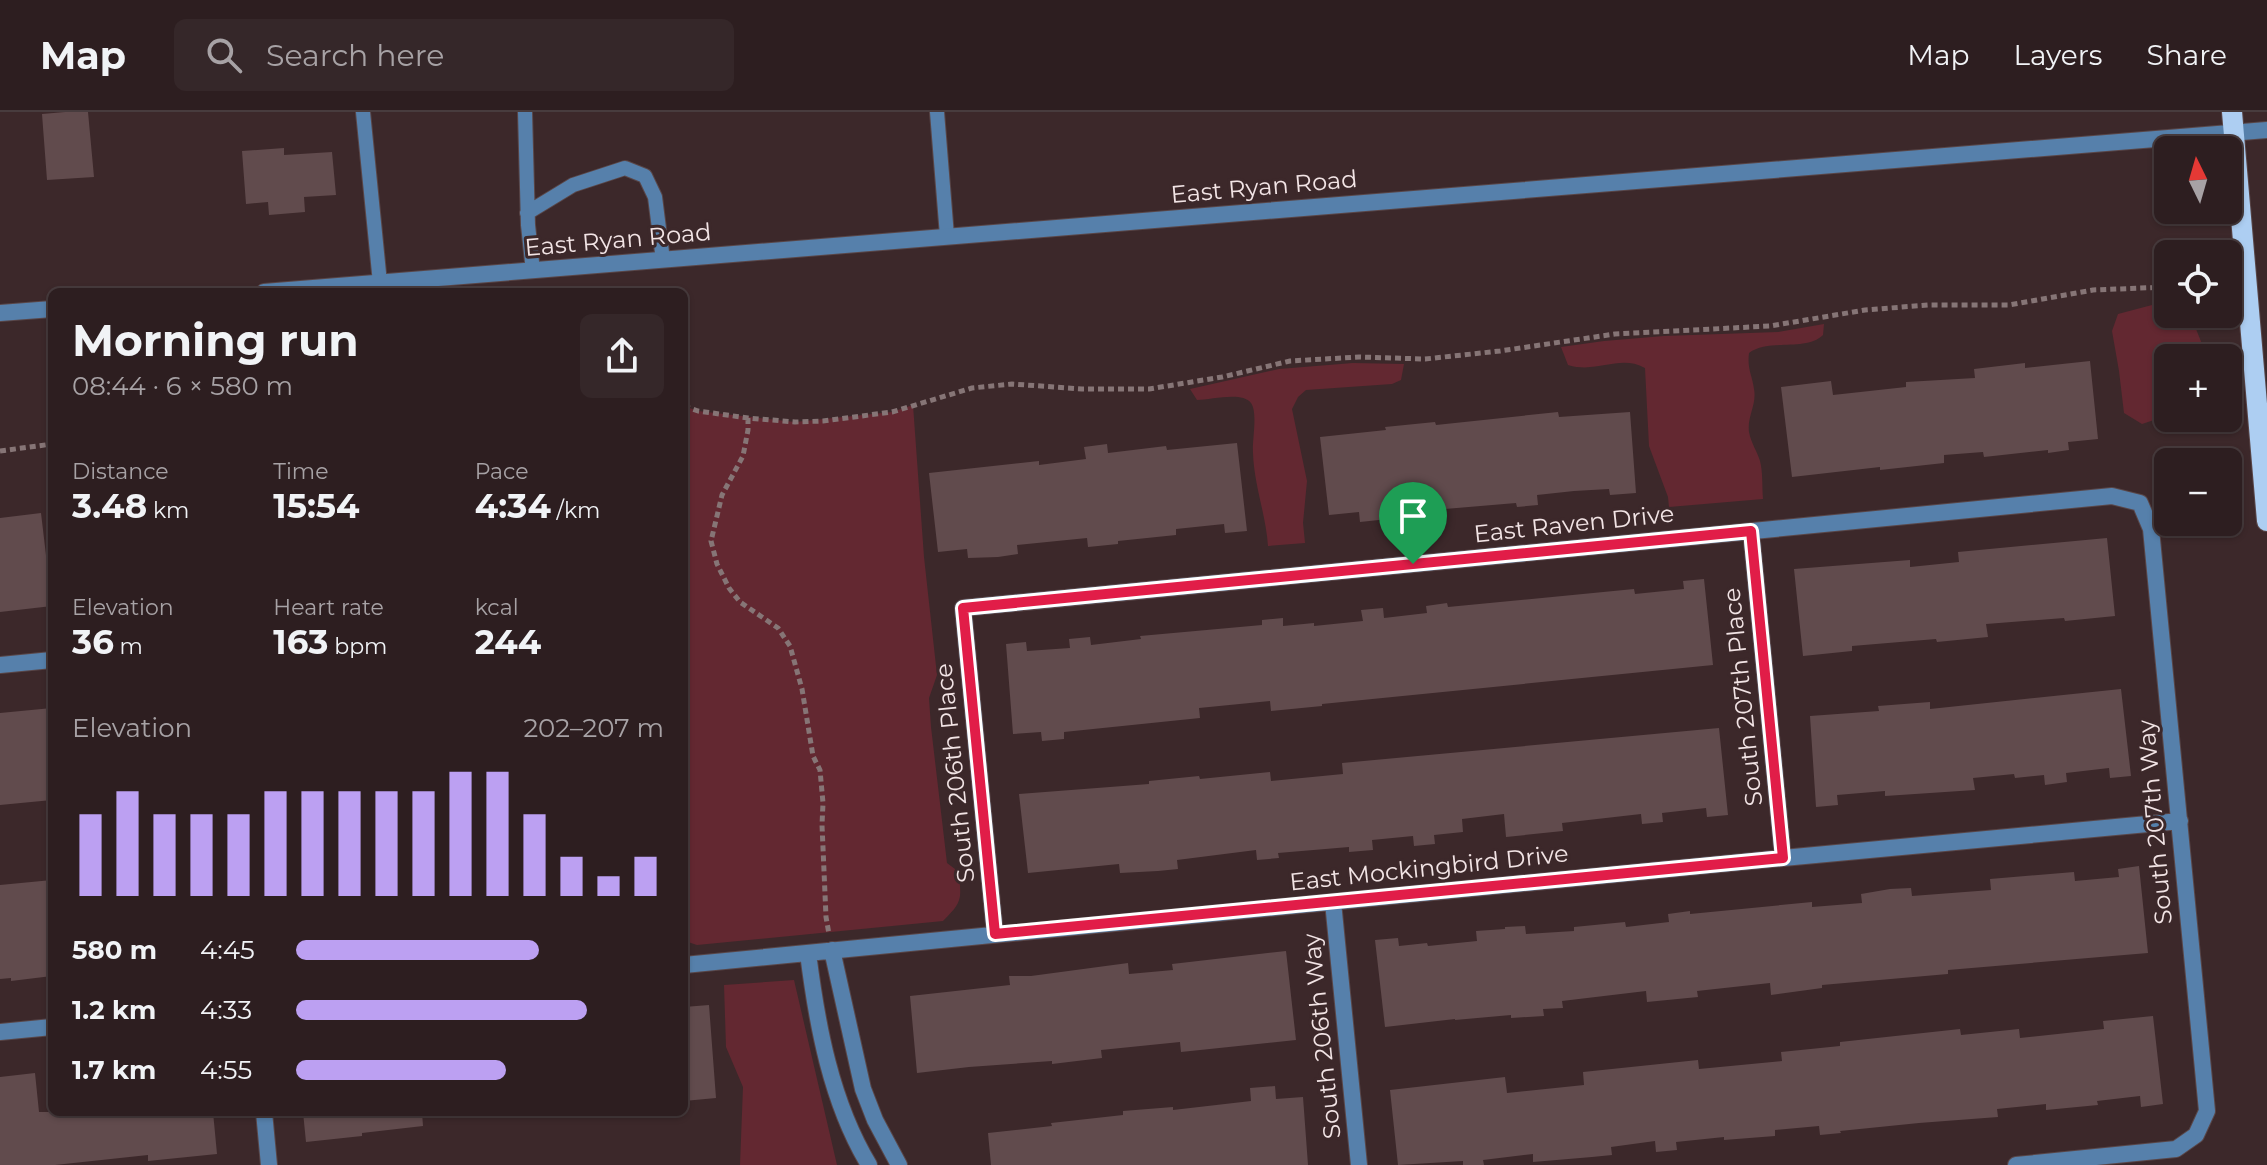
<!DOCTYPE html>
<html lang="en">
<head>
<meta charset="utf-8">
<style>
  body { margin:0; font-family:Montserrat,sans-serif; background:#352729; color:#f1f3f6; height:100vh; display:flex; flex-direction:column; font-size:30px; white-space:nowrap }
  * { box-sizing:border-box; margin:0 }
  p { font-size:26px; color:#a7a2a5 }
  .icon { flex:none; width:44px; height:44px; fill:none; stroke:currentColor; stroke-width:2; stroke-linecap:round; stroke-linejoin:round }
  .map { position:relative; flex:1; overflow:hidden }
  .panel { position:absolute; left:48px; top:176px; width:640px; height:828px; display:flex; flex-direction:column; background:#2d1e20; border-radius:12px; box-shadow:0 2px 6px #0004,0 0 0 2px #483c3e }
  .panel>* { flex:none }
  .needle { width:52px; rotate:355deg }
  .controls { position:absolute; left:2154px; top:24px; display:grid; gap:16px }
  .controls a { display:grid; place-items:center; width:88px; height:88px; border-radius:12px; background:#2d1e20; box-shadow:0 2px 6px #0004,0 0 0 2px #483c3e; font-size:40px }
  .pin { position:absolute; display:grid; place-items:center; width:68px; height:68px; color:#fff; margin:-82px -34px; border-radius:50% 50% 50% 0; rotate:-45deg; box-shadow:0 0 8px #0007 }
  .pin .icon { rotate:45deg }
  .round { display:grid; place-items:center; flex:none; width:84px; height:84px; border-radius:12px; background:#352729 }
  .headline { display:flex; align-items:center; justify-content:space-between; height:136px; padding:0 24px }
  h1 { font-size:44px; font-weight:700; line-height:60px }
  .figures { display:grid; grid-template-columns:repeat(3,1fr); gap:12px; height:136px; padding:8px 24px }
  .figures div { display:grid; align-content:center }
  .figures b { font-size:34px; font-weight:700 }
  .figures small { font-size:22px; font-weight:400 }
  .figures p { font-size:22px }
  .chart { height:224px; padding:16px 24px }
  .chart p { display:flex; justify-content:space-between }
  .chart svg { width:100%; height:144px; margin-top:8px; stroke:#bca0f2; stroke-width:6 }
  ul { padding:0 24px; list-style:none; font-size:26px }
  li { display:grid; grid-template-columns:128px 96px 1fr; align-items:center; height:60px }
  li i { height:20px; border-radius:10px; background:#bca0f2 }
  header { display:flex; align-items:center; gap:48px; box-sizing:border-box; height:112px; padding:0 40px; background:#2d1e20; border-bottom:2px solid #483c3e }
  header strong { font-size:38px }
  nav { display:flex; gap:44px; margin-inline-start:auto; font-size:28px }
  .search { width:560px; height:72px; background:#352729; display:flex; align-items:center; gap:20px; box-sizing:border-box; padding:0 28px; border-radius:12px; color:#a7a2a5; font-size:30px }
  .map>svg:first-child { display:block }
  .green { fill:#632831 }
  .building { fill:#614b4d }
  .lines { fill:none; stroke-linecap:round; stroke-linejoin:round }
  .service-casing { stroke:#594648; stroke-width:16 }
  .minor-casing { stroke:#594648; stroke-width:18 }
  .primary-casing { stroke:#594648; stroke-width:22 }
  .path { stroke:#867576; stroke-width:5; stroke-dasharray:6 4; stroke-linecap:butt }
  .service { stroke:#5680ab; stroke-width:14 }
  .minor { stroke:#5680ab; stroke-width:16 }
  .primary { stroke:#adcef2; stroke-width:20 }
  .route-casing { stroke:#fff; stroke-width:16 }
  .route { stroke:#e11d48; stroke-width:10 }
  .labels { text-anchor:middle; stroke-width:6; stroke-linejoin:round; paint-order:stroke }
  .street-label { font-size:24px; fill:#f2e4e5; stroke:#3c282a }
</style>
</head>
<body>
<header>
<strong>Map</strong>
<div class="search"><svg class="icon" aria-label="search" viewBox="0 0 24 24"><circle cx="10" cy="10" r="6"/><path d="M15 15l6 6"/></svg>Search here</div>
<nav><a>Map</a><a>Layers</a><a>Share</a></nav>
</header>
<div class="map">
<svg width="2267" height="1053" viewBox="0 0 2267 1053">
  <rect width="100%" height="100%" fill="#3c282a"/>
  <!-- green -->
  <path class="green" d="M2152,193L2168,196V202H2190L2202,232L2203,246H2168V300L2160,306L2142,312L2124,301L2119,259L2112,219L2118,202Z
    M1824,212L1823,223C1806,240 1769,226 1749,241C1747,257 1752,262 1754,277C1757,293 1747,304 1749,320C1751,331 1757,339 1760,349C1763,360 1762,375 1763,387L1669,395L1668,385L1649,334L1645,256C1619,242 1598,262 1568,253L1561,235L1604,229L1664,224L1778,220Z
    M1353,251L1404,252L1401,268L1392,272L1306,278L1298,285L1292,297L1307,369L1303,411L1305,431L1268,434C1266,403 1254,373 1253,341C1252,328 1258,301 1251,291C1242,279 1211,288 1197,288L1190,277L1279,257Z
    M913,293L924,445L937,563L929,586L931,615L947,751L959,760C961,788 963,789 943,809L697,833L688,830L684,817V769L690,758L684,695V294L698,299L795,310L892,300Z
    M794,868L837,1053H740L743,975L726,935L724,873Z"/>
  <!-- building -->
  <path class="building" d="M65,0H88L94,65L47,68L42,2Z
    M284,36V43L332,40L336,83L304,85L305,100L269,103L268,90L246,92L242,39Z
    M2090,249L2098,327L2068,330L2069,338L2048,341V338L1984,345L1983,340L1944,343V351L1880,358V355L1792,365L1781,275L1831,269L1833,283L1906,275V270L1975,266L1974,257L2025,251V256Z
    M1558,300L1559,305L1630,300L1636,381L1610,383L1609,377L1574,379L1537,383L1538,393L1517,395L1516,391L1445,397V401L1360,410L1359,400L1329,403L1320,325L1386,318L1385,315L1435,310L1436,313Z
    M1237,331L1247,419L1225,421L1224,412L1176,417V423L1118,429V432L1088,435L1087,426L1017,433L1018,442L998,445L968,446L967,437L938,440L929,361L1039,349V353L1086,347L1084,335L1107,332L1108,341L1166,334L1167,338Z
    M41,401L52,494L0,500V406Z
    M2107,426L2115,504L2065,509L2064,506L1986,512L1988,525L1937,530L1936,527L1852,534V539L1803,544L1794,457L1910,448V455L1959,450L1958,440Z
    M1704,467L1713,553L1322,592V594L1271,599L1270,589L1199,596L1200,606L1064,620V627L1042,629L1041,620L1013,622L1006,532L1026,530L1027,539L1070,536L1069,527L1090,525L1091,533L1141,527L1140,524L1262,513V508L1283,506V514L1314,511V514L1363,509L1361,498L1383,496L1384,506L1427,501L1426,494L1447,491L1448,495L1634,477L1635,482L1684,477L1683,469Z
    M2121,577L2131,664L2110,666L2109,656L2066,661L2067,670L2045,673L2044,663L2015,666L2014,662L1973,666L1975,678L1885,684V679L1837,683L1838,693L1816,695L1810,604L1879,599L1878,594L1930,590V597Z
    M52,596V688L0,693V601Z
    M1719,616L1728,703L1707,705L1706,696L1662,701L1663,710L1642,712L1641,702L1562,711L1563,719L1506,725L1504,702L1462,707L1463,720L1434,723L1435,732L1414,734L1413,724L1372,728L1373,738L1349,740V735L1278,741L1279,746L1257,748L1256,738L1177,748L1178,757L1158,759L1120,761L1119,752L1028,761L1019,682L1149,672V669L1199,664L1200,667L1270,660L1271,669L1343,662L1342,651Z
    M2139,754L2148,841L1948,858V862L1822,873V876L1771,883L1770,871L1697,879L1698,885L1647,890L1646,879L1562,889L1563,896L1543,897L1544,904L1511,906V903L1455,908V907L1385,915L1375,828L1398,826L1399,834L1427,831L1428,834L1477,829L1476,819L1505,817V815L1525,814L1526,822L1574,819V815L1625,810L1626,815L1669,810L1668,802L1690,799V802L1812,790V795L1862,791L1861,782L1890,777L1911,776L1912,784L1991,778L1990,767L2074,760L2075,769L2119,765L2118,757Z
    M52,768V864L11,869V866L0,867V773Z
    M1286,839L1296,928L1181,940L1180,930L1101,938L1102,946L1052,952V949L969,955L917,961L910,884L1010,873L1009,864H1031L1128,851L1129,862L1173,858L1172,852Z
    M709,893L716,986L684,989V895Z
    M2153,904L2163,992L2141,995L2140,984L2097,989L2098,993L2046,998V992L1997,997L1998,1005L1919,1011L1840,1019L1841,1021L1820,1023L1819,1014L1775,1018V1024L1724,1028V1025L1676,1030L1677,1038L1656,1040L1655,1029L1611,1035L1612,1043L1592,1045L1533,1050V1042L1483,1048L1484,1053H1463V1049L1398,1053L1390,978L1505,965L1507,981L1584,973L1583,960L1698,948L1699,957L1782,949L1781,940L1840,934V930L1960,917L1961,923L2019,917L2020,926L2104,917L2103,909Z
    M35,961L39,1000H213L217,1042L148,1049V1043L55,1053H0V965Z
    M1275,974L1276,987L1303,985L1308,1053H991L988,1021L1052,1014L1051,1011L1123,1003V999L1173,995V998L1251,989L1250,976Z
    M303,1000H422L423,1014L362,1021V1024L306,1030Z"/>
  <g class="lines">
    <defs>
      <path id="service" d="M363,0L380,171
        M525,0L528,113L533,159
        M937,0L947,124
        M527,101L573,73L625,56L645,64L655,85L663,148"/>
      <path id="minor" d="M264,180L2267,18
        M0,201L52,197
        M1751,419L1783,746
        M0,553L52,548
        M1333,790L1359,1053
        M995,822L963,496L2112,384L2140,391L2151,417L2207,999L2196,1023L2176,1037L2016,1053
        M832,838L863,977L875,1008L899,1053
        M808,841C817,913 831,990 869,1053
        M684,853L1783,746L2180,709
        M0,920L52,915
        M264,1000L269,1053"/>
      <path id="primary" d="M2232,0L2267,409"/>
    </defs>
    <!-- service casing -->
    <use href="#service" class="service-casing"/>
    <!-- minor casing -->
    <use href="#minor" class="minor-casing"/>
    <!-- primary casing -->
    <use href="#primary" class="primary-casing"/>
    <!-- path -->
    <path class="path" d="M684,294L698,299L748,306L795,310L823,309L892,300L972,276L1012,272L1082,277H1149L1222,265L1290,249L1359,245L1425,247L1500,239L1615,222L1770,214L1865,198L1928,193H2009L2093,178L2168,175
      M748,306V318L743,344L722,383L711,429L717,452L729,476L740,490L778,516L790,534L802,577L813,644L820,658L823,691L822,713L826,805L829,822
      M0,339L52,332"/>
    <!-- service -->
    <use href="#service" class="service"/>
    <!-- minor -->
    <use href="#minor" class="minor"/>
    <!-- primary -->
    <use href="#primary" class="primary"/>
  </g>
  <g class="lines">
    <defs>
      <path id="route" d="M1751,419L1783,746L995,822L963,496Z"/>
    </defs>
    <!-- route casing -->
    <use href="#route" class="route-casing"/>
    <!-- route -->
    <use href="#route" class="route"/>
  </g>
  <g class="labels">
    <!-- street labels -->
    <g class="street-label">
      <text transform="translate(1264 75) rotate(-5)" y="8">East Ryan Road</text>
      <text transform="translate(618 128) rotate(-5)" y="8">East Ryan Road</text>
      <text transform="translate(1574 412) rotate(-6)" y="8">East Raven Drive</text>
      <text transform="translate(1743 585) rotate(-96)" y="8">South 207th Place</text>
      <text transform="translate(955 661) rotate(-96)" y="8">South 206th Place</text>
      <text transform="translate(2155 710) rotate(-95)" y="8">South 207th Way</text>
      <text transform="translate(1429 756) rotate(-6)" y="8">East Mockingbird Drive</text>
      <text transform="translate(1322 924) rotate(-96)" y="8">South 206th Way</text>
    </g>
  </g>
</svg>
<div class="controls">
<a><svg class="needle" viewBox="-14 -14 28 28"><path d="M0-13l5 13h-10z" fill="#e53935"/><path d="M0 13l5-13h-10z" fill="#a7a2a5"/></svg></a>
<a><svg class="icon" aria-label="locate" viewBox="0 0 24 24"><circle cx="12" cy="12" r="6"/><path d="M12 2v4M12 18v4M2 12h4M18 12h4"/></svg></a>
<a>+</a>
<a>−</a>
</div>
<div class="pin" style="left:1413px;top:452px;background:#1e9e55"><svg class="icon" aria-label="arrive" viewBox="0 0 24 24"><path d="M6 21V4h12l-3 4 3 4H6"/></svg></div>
<section class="panel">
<div class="headline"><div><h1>Morning run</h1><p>08:44 · 6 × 580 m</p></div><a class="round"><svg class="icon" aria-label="share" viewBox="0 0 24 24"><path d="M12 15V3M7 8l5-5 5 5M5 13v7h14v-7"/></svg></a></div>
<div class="figures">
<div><p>Distance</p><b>3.48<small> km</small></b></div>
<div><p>Time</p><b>15:54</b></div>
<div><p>Pace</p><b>4:34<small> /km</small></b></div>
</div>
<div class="figures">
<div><p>Elevation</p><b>36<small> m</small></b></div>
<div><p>Heart rate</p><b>163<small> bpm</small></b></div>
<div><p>kcal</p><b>244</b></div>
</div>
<div class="chart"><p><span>Elevation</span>202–207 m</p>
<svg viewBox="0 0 160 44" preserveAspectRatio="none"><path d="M5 44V19M15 44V12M25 44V19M35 44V19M45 44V19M55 44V12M65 44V12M75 44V12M85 44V12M95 44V12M105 44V6M115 44V6M125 44V19M135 44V32M145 44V38M155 44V32"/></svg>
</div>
<ul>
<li><b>580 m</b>4:45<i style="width:66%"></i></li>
<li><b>1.2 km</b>4:33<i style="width:79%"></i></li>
<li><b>1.7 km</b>4:55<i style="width:57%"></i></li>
</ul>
</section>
</div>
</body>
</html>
